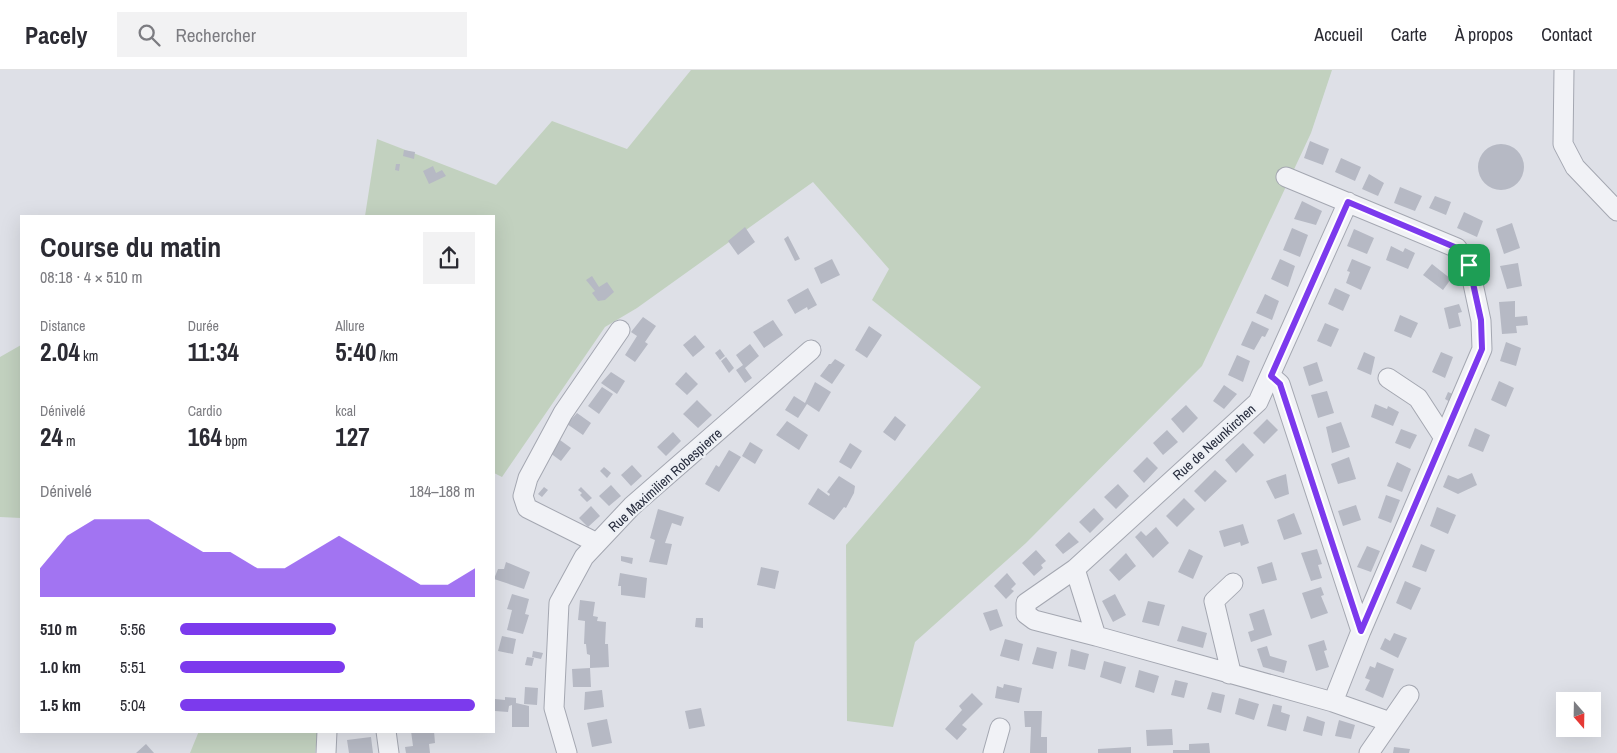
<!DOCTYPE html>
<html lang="fr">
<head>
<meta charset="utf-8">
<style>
  body { margin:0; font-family:"Archivo Narrow",sans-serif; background:#f2f2f3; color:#2b2b33; height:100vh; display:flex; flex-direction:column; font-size:19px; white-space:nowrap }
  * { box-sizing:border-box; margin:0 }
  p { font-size:16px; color:#7c7c81 }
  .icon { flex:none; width:28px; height:28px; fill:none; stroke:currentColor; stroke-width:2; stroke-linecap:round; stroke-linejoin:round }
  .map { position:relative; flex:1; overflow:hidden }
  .sheet { position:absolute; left:20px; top:145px; width:475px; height:518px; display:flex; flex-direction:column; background:#fff; border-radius:0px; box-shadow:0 5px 20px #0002 }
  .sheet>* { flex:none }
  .needle { width:32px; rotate:160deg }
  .fabs { position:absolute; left:1556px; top:622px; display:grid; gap:10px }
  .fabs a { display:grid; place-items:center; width:45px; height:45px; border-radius:0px; background:#fff; box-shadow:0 5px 20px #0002; font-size:25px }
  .pin { position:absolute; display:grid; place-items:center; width:42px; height:42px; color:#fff; margin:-21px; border-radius:10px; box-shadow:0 2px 8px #0006 }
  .round { display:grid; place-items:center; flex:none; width:52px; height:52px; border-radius:0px; background:#f2f2f3 }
  .overview { display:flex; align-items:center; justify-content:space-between; height:85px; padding:0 20px }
  h1 { font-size:28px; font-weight:700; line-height:38px }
  .figures { display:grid; grid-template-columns:repeat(3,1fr); gap:8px; height:85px; padding:5px 20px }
  .figures div { display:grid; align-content:center }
  .figures b { font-size:25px; font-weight:700 }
  .figures small { font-size:14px; font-weight:400 }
  .figures p { font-size:14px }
  .chart { height:140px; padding:10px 20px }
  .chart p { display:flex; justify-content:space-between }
  .chart svg { width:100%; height:90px; margin-top:5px; fill:#7c3aed; opacity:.7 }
  ul { padding:0 20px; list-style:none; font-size:16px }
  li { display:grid; grid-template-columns:80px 60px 1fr; align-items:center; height:38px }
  li i { height:12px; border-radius:6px; background:#7c3aed }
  header { display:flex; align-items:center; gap:30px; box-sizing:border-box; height:70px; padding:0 25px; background:#fff; border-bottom:1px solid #e1e1e2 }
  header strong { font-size:24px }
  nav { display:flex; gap:28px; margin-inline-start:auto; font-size:18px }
  .search { width:350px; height:45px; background:#f2f2f3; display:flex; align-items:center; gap:12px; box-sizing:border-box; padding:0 18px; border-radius:0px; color:#7c7c81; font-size:19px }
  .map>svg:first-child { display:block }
  .green { fill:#c2d1bf }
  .building { fill:#b6b9c4 }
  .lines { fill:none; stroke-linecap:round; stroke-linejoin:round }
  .minor-casing { stroke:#a4a7b1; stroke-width:21 }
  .minor { stroke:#f1f2f6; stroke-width:19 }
  .route-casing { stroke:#fff; stroke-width:10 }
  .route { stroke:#7c3aed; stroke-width:6 }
  .labels { text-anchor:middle; stroke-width:4.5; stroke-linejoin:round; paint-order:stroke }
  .street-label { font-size:14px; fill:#282d3e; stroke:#edf0f5 }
</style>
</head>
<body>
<header>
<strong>Pacely</strong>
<div class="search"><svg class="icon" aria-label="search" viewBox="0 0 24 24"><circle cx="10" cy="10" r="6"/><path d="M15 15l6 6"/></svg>Rechercher</div>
<nav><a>Accueil</a><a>Carte</a><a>À propos</a><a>Contact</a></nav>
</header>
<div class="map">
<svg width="1617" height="683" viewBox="0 0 1617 683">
  <rect width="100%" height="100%" fill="#dee0e7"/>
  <!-- green -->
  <path class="green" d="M691,0H1332L1311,63L1202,296L1026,473L915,572L893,657L847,651L846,475L981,317L872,230L889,199L813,112L637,238L605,257L502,407L494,403V146H365L377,69L496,115L552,51L627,79Z
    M21,275V448L0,447V287Z
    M199,661H318L315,683H190Z"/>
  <!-- building -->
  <path class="building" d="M1310,71L1329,79L1323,95L1304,88Z
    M1478 97a23 23 0 1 1 46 0a23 23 0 1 1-46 0Z
    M404,80L415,82L414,89L403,86Z
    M1341,88L1361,97L1355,111L1335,102Z
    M396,94H400L399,101L395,100Z
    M433,96L436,103L442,100L446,106L429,114L423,101Z
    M1369,104L1384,113L1378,126L1362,119Z
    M1400,117L1422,126L1415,141L1394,133Z
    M1435,126L1451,132L1446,145L1429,138Z
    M1302,131L1322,141L1316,155L1294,149Z
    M1464,142L1483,151L1477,167L1457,158Z
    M1512,153L1520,178L1504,184L1496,159Z
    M745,157L755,172L738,185L728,171Z
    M1292,158L1308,165L1300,187L1283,180Z
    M1354,159L1374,168L1367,184L1347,176Z
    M788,166L800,189L795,191L784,169Z
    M1391,176L1403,182L1405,178L1415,183L1408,199L1386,190Z
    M832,189L840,205L821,214L814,198Z
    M1280,189L1295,196L1288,217L1271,209Z
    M1352,189L1371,197L1361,220L1346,213L1350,202L1347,201Z
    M1518,193L1522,216L1507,219L1500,196Z
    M1432,194L1451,209L1443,220L1423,205Z
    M592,206L599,217L607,212L614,222L605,230L598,231L592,223L595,221L586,210Z
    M808,218L817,235L808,240L807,237L795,244L787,230Z
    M1335,218L1350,225L1343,241L1328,234Z
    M1265,224L1279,231L1272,250L1256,243Z
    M1515,231V247L1527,246L1528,255L1516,256L1517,263L1502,264L1499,232Z
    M1459,234L1462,242L1458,243L1461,256L1449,259L1444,238Z
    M1400,245L1418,253L1411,268L1394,261Z
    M643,247L656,256L645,272L648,274L635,292L625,285L637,266L631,262Z
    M773,250L783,265L764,278L753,262Z
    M1252,251L1269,259L1265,267L1262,266L1254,280L1241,275Z
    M1325,253L1339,259L1331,277L1317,271Z
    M869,256L882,265L867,288L855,280Z
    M695,265L705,277L693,287L683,275Z
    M1506,272L1521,278L1516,296L1500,291Z
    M750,274L759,286L745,298L752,308L745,313L736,300L743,295L736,285Z
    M720,279L725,286L720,290L715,283Z
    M1364,282L1375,287L1371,305L1357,299Z
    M1441,282L1453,287L1445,308L1432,302Z
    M1237,285L1250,291L1243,312L1228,305Z
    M726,287L734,298L729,303L721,291Z
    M835,289L845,295L832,314L820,306L829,294H831Z
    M1317,292L1323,311L1309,316L1303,297Z
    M611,302L625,311L617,324L601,313Z
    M686,302L698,314L687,325L675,314Z
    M1499,311L1514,318L1506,337L1491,330Z
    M815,312L831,322L819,342L807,334L798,348L785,340L794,326L805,333Z
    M1224,315L1237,324L1224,339L1213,331Z
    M602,317L613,324L599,344L588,336Z
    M1327,321L1334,343L1318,348L1311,325Z
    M1448,322L1455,325L1452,333L1445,329Z
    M697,330L712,345L698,358L683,344Z
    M1375,334L1387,339L1388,336L1399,342L1393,356L1371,347Z
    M1186,335L1198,348L1183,363L1171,349Z
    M577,343L591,353L583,365L567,354Z
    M895,346L906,355L895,371L883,362Z
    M1267,349L1278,360L1264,374L1253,363Z
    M787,351L808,365L799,380L776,365Z
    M1341,352L1350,377L1332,383L1326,357Z
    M1475,358L1490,365L1483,382L1468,376Z
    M1401,359L1417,365L1410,379L1395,373Z
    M1167,360L1178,372L1163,385L1153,373Z
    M673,362L681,371L666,386L657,377Z
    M560,370L571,378L561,391L550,383Z
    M750,372L763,380L755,394L742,386Z
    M850,373L862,381L851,399L839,392Z
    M1243,373L1254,385L1236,403L1225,390Z
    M729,380L741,387L719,422L705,414L716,395L719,397Z
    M1147,387L1158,398L1144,413L1133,401Z
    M1349,387L1356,409L1338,414L1331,394Z
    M1397,392L1411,399L1402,422L1387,416Z
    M632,395L642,406L631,416L621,405Z
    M604,397L611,403L607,408L600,401Z
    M1215,400L1227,411L1205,432L1194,421Z
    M1472,403L1477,415L1458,424L1443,417L1448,405L1458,409Z
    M1286,404L1289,424L1275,429L1266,411Z
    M839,406L855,416L854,423L846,438L844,437L834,450L808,434L818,418L829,426L830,424L827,422Z
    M1118,414L1129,426L1116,439L1104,427Z
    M611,415L621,426L609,436L599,426Z
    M544,417L548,420L542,427L538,424Z
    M581,417L592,428L587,432L580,425L582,423L578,420Z
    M1386,425L1400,430L1391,453L1378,448Z
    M1184,428L1195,439L1177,457L1166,446Z
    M1356,435L1361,450L1343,456L1338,441Z
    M591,436L600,446L588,457L579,448Z
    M1437,437L1456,445L1448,464L1430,456Z
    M1094,438L1104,449L1090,463L1079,452Z
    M658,439L684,447L681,456L672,453L665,473L672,474L667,495L649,492L655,470L650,468Z
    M1294,443L1302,464L1284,470L1277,450Z
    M1243,454L1249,473L1241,476L1240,472L1224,477L1219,461Z
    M1156,457L1169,473L1153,488L1135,467L1141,461L1146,466Z
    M1069,462L1079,472L1063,484L1055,475Z
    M1421,474L1435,480L1426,502L1412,497Z
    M1367,476L1380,481L1371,502L1357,497Z
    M1189,479L1203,486L1193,509L1178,502Z
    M1317,479L1322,494L1318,495L1322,508L1311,511L1301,483Z
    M1036,480L1046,491L1041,495L1043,498L1034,506L1022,493Z
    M1126,483L1136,496L1119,511L1109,500Z
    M621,486L633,488L632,494L621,491Z
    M506,492L530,502L524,519L494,509L498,499H504Z
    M1272,492L1277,510L1262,514L1257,497Z
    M761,497L779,501L775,519L757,515Z
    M620,503L647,508L645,528L621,525V516H618Z
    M1007,503L1016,514L1011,519L1014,521L1006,529L994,516Z
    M1405,511L1421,518L1411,540L1396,533Z
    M1321,517L1324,525L1321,526L1328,543L1311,549L1302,523Z
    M512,524L529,529L525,544L529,545L523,564L507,560L512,540L507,539Z
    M1115,524L1126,545L1113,552L1102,531Z
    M580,530L595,532L593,546L598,547L597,551L606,552L605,574H608L609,597L590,598V585L587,584L586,574H584L585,551L578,550Z
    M1148,531L1165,535L1159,556L1142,552Z
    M997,539L1003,556L990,561L983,543Z
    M1264,539L1272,565L1251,572L1248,562L1254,560L1249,544Z
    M696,548H703V558L695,557Z
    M1182,556L1207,563L1203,578L1177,571Z
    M1394,563L1407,568L1398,588L1380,579L1385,568L1390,571Z
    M502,566L516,569L513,584L498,581Z
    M1005,569L1023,574L1019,591L1000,586Z
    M1324,570L1327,580L1324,581L1329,597L1316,601L1308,575Z
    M1267,576L1270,586L1287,591L1284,603L1263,597L1257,579Z
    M1037,577L1057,582L1053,599L1032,594Z
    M1071,579L1089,584L1085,600L1068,596Z
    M533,581L543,583L541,589L532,587Z
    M527,587L534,588L532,596L525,595Z
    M1104,591L1126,597L1121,614L1100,607Z
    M1377,592L1394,599L1383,628L1365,620L1370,610L1365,608L1370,596L1375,598Z
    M590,598L591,617H573L572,599Z
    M1139,600L1159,606L1154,623L1135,617Z
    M1175,610L1188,613L1184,628L1171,625Z
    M1004,614L1022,618L1019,633L995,628L997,616L1003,618Z
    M525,617L538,618L537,635L524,634Z
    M602,620L604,637L584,640L585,622Z
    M1212,622L1225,625L1221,643L1207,639Z
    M972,623L983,634L962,655L967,659L957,670L945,659L962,640L959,636Z
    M505,627L516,628V633L529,636V657H512V635L509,636L508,642L495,641V629L505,630Z
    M1239,628L1259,634L1254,650L1235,644Z
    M1273,634L1282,636L1281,642L1290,645L1286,661L1267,656Z
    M701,638L705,656L689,659L685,641Z
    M1024,641H1042L1041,667H1047V683H1030L1031,657H1025Z
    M1307,646L1325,652L1322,666L1303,661Z
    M607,649L612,673L592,677L587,653Z
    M1339,650L1355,655L1351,669L1335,666Z
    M1172,659L1173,675L1147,676L1146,660Z
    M411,661H434L435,673L429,674L430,683H406L405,677L413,676Z
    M371,667L373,683H349L347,670Z
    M1209,673L1210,683H1173V680H1189V674Z
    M146,674L154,683H136Z
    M1131,677V683H1098V679Z
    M1394,677L1410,679L1409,683H1393Z"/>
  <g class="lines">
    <defs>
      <path id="minor" d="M1564,0L1563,74L1575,97L1617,141
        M1286,107L1457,178L1469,195L1481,251L1482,279L1361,561L1333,632
        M1348,132L1258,332L1075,499L1096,566L1333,632L1390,652
        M1271,306L1280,314L1361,561
        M1388,308L1418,328L1444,368
        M597,473L527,438L523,426L528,408L563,343L620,260
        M1075,499L1026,533V544L1034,550L1096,566
        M1229,604L1230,598L1214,531L1233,513
        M386,661L389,683
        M326,683L327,661
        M567,683L554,638L559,533L584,487L632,436L811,280
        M993,683L1000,658
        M1369,683L1409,625"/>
    </defs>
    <!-- minor casing -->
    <use href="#minor" class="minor-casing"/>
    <!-- minor -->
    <use href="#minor" class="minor"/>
  </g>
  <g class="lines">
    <defs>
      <path id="route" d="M1348,132L1457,178L1469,195L1481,250L1482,279L1361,561L1280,314L1271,306Z"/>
    </defs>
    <!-- route casing -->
    <use href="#route" class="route-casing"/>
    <!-- route -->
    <use href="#route" class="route"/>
  </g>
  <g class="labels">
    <!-- street labels -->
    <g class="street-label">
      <text transform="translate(1214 372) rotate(-42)" y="5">Rue de Neunkirchen</text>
      <text transform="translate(665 410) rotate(-42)" y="5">Rue Maximilien Robespierre</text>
    </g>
  </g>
</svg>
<div class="fabs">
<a><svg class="needle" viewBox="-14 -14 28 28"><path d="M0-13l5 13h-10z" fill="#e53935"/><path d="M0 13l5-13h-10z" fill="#7c7c81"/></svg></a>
</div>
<div class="pin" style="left:1469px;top:195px;background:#1e9e55"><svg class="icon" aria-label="arrive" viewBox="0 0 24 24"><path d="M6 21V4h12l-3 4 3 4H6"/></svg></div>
<section class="sheet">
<div class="overview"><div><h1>Course du matin</h1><p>08:18 · 4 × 510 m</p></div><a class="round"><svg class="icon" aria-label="share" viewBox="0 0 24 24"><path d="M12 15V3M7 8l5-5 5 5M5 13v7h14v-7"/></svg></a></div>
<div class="figures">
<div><p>Distance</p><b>2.04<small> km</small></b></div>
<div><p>Durée</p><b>11:34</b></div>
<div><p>Allure</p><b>5:40<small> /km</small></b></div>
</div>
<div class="figures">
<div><p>Dénivelé</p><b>24<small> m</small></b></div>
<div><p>Cardio</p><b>164<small> bpm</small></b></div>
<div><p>kcal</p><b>127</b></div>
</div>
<div class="chart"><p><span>Dénivelé</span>184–188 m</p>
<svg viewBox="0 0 160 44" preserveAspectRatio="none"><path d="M0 44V30L10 14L20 6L30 6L40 6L50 14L60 22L70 22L80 30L90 30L100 22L110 14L120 22L130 30L140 38L150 38L160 30V44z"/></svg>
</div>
<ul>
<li><b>510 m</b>5:56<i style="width:53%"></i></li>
<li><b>1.0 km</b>5:51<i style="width:56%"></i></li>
<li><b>1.5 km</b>5:04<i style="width:100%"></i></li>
</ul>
</section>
</div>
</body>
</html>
